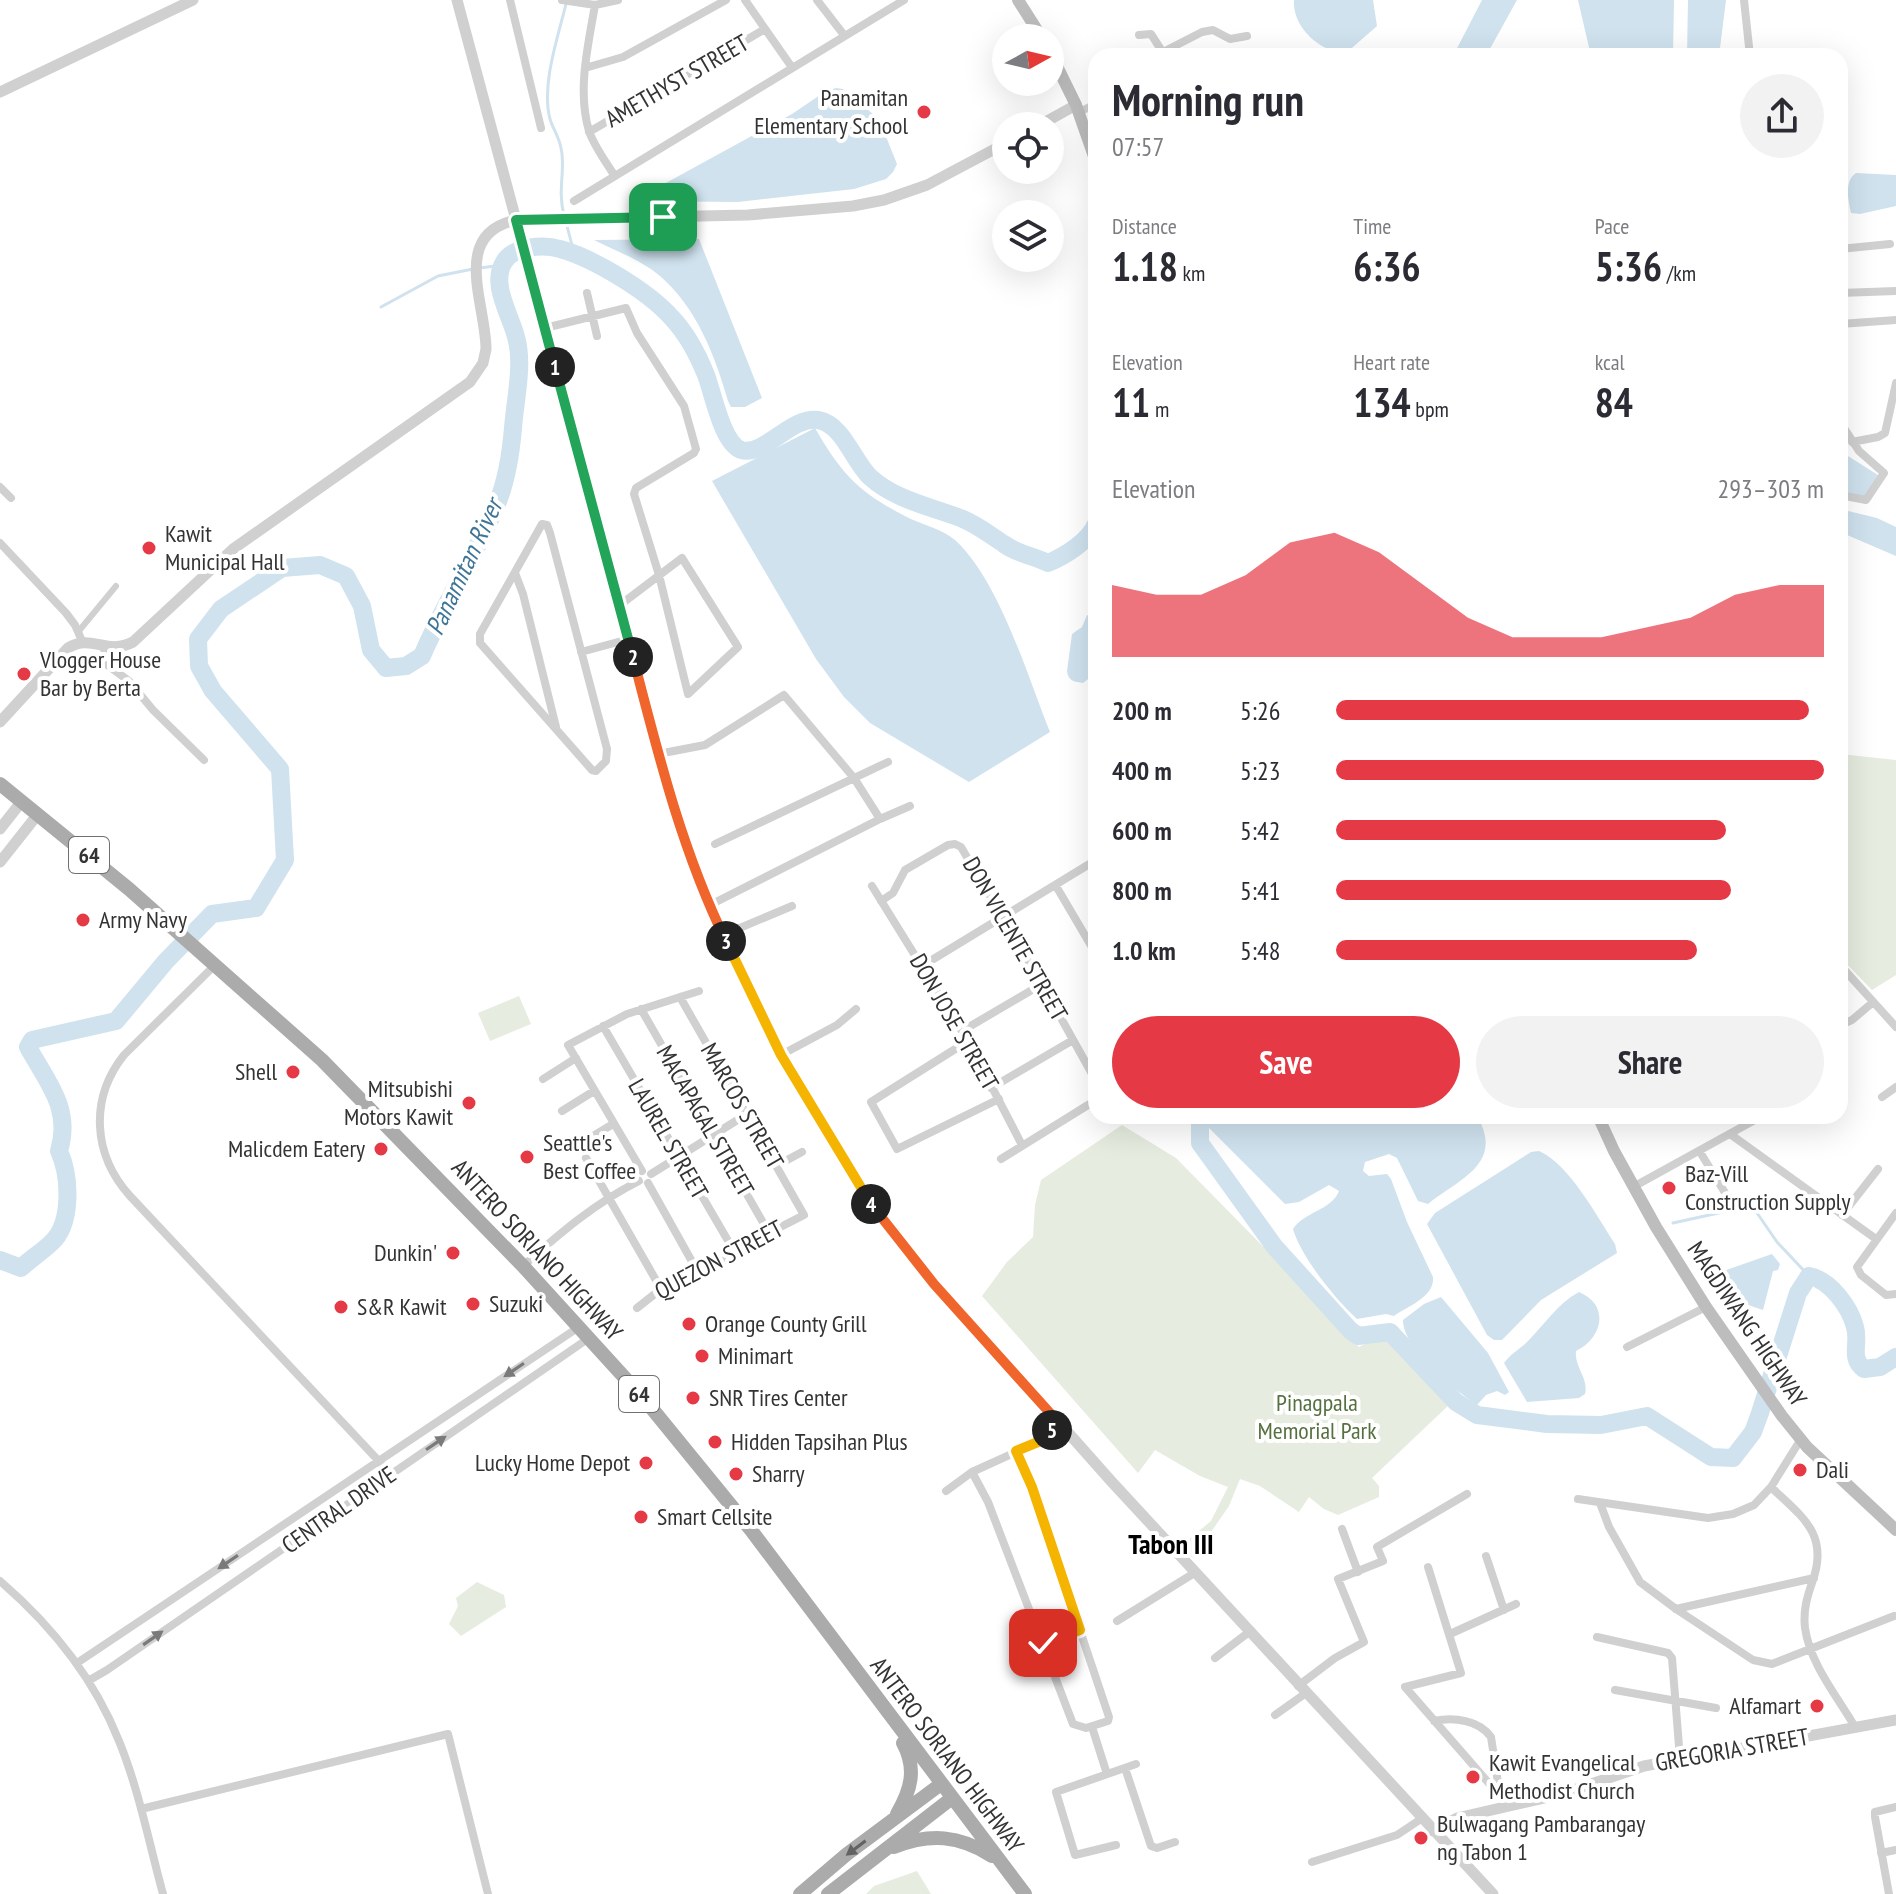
<!DOCTYPE html>
<html lang="en">
<head>
<meta charset="utf-8">
<style>
  body { margin:0; font-family:"PT Sans Narrow",sans-serif; background:#f2f2f3; color:#2b2b33; height:100vh; display:flex; flex-direction:column; font-size:30px; white-space:nowrap }
  * { box-sizing:border-box; margin:0 }
  p { font-size:26px; color:#7c7c81 }
  .icon { flex:none; width:44px; height:44px; fill:none; stroke:currentColor; stroke-width:2; stroke-linecap:round; stroke-linejoin:round }
  .map { position:relative; flex:1; overflow:hidden }
  .details { position:absolute; left:1088px; top:48px; width:760px; height:1076px; display:flex; flex-direction:column; background:#fff; border-radius:24px; box-shadow:0 8px 32px #0002 }
  .details>* { flex:none }
  .needle { width:52px; rotate:82deg }
  .fabs { position:absolute; left:992px; top:24px; display:grid; gap:16px }
  .fabs a { display:grid; place-items:center; width:72px; height:72px; border-radius:50%; background:#fff; box-shadow:0 8px 32px #0002; font-size:40px }
  .pin { position:absolute; display:grid; place-items:center; width:68px; height:68px; color:#fff; margin:-34px; border-radius:16px; box-shadow:0 4px 12px #0006 }
  .km { position:absolute; width:40px; height:40px; margin:-20px; border-radius:50%; background:#222; color:#fff; font-size:22px; line-height:40px; text-align:center }
  .round { display:grid; place-items:center; flex:none; width:84px; height:84px; border-radius:42px; background:#f2f2f3 }
  .headline { display:flex; align-items:center; justify-content:space-between; height:136px; padding:0 24px }
  h1 { font-size:44px; font-weight:800; line-height:60px }
  .metrics { display:grid; grid-template-columns:repeat(3,1fr); gap:12px; height:136px; padding:8px 24px }
  .metrics div { display:grid; align-content:center }
  .metrics b { font-size:40px; font-weight:800 }
  .metrics small { font-size:22px; font-weight:400 }
  .metrics p { font-size:22px }
  .chart { height:224px; padding:16px 24px }
  .chart p { display:flex; justify-content:space-between }
  .chart svg { width:100%; height:144px; margin-top:8px; fill:#e63946; opacity:.7 }
  .cta { display:flex; gap:16px; margin-top:auto; padding:16px 24px }
  .cta a { flex:1; height:92px; border-radius:48px; background:#e63946; color:#fff; font-size:32px; font-weight:800; line-height:92px; text-align:center }
  .cta a+a { background:#f2f2f3; color:#2b2b33 }
  ul { padding:0 24px; list-style:none; font-size:26px }
  li { display:grid; grid-template-columns:128px 96px 1fr; align-items:center; height:60px }
  li i { height:20px; border-radius:10px; background:#e63946 }
  .map>svg:first-child { display:block }
  .green { fill:#e6ecdf }
  .water { fill:#cfe2ee }
  .lines { fill:none; stroke-linecap:round; stroke-linejoin:round }
  .stream { stroke:#cfe2ee; stroke-width:3 }
  .river { stroke:#cfe2ee; stroke-width:18 }
  .pedestrian { stroke:#d0d0d0; stroke-width:6 }
  .minor { stroke:#d0d0d0; stroke-width:8 }
  .tertiary { stroke:#d0d0d0; stroke-width:11 }
  .secondary { stroke:#bdbdbd; stroke-width:12 }
  .primary { stroke:#ababab; stroke-width:14 }
  .oneway { fill:#7a7a7a }
  .oneway2 { fill:#636363 }
  .split-1-casing { stroke:#fff; stroke-width:16 }
  .split-2-casing { stroke:#fff; stroke-width:16 }
  .split-3-casing { stroke:#fff; stroke-width:16 }
  .split-4-casing { stroke:#fff; stroke-width:16 }
  .split-5-casing { stroke:#fff; stroke-width:16 }
  .split-6-casing { stroke:#fff; stroke-width:16 }
  .split-1 { stroke:#22a559; stroke-width:10 }
  .split-2 { stroke:#22a559; stroke-width:10 }
  .split-3 { stroke:#f0652b; stroke-width:10 }
  .split-4 { stroke:#f5b400; stroke-width:10 }
  .split-5 { stroke:#f0652b; stroke-width:10 }
  .split-6 { stroke:#f5b400; stroke-width:10 }
  .poi-dot { fill:#e63946; stroke:#fff; stroke-width:3 }
  .labels { text-anchor:middle; stroke-width:8; stroke-linejoin:round; paint-order:stroke }
  .shield { fill:#fff; stroke:#707070; stroke-width:2 }
  .shield-label { font-size:22px; font-weight:bold; fill:#333 }
  .street-label { font-size:24px; fill:#333; stroke:#fff }
  .poi-label { font-size:24px; fill:#333; stroke:#fff; text-anchor:start }
  .park-label { font-size:24px; fill:#56703f; stroke:#fff }
  .water-label { font-size:26px; font-style:italic; fill:#3f7597; stroke:#fff }
  .quarter-label { font-size:28px; font-weight:bold; fill:#000; stroke:#fff }
</style>
</head>
<body>
<div class="map">
<svg width="1896" height="1894" viewBox="0 0 1896 1894">
  <rect width="100%" height="100%" fill="#fff"/>
  <!-- green -->
  <path class="green" d="M1840,754L1896,760V975L1872,990L1840,957Z
    M519,996L531,1024L490,1041L478,1013Z
    M1122,1125L1176,1158L1306,1290L1359,1347L1378,1337L1388,1335L1451,1403L1372,1478L1379,1486V1497L1338,1515L1324,1509L1309,1497L1299,1512L1260,1486L1240,1479L1229,1506L1193,1558L1181,1546L1211,1521L1228,1487L1200,1476L1155,1450L1138,1473L982,1296L1007,1262L1033,1237L1035,1205L1041,1180Z
    M477,1582L504,1595L506,1607L461,1636L449,1624L458,1606L456,1598Z
    M917,1871L931,1894H866L874,1886Z"/>
  <!-- water -->
  <path class="water" d="M1373,0L1377,26L1345,54C1319,51 1292,27 1294,0Z
    M1482,0H1517L1486,56H1453Z
    M1578,0H1674L1673,56H1591Z
    M1688,0H1726L1719,56H1687Z
    M836,88L843,89L879,119L897,164L893,172L886,179L854,189L738,202L633,201L792,114L826,91Z
    M1856,173L1896,175V206L1860,214L1851,213C1848,200 1844,181 1856,173Z
    M699,239L762,398L745,407H731L728,401C715,356 697,308 660,276C641,260 616,251 594,240Z
    M815,428C843,477 861,494 911,519C925,525 943,530 955,540C999,580 1028,677 1050,732L969,782L870,723L844,697L816,659L712,481Z
    M1840,451L1878,475L1864,498L1840,491Z
    M1840,509L1877,518L1896,527V556L1840,532Z
    M1087,615L1096,619V673L1083,683C1075,682 1068,681 1067,671L1072,634L1082,627Z
    M1197,1116H1477C1505,1164 1459,1179 1428,1204L1418,1201L1397,1158L1389,1154L1365,1162L1363,1171L1369,1176L1387,1174L1391,1179L1407,1222L1433,1277C1435,1297 1408,1306 1394,1316L1386,1314L1357,1319C1336,1300 1301,1257 1293,1229C1304,1212 1332,1210 1339,1191L1329,1185L1299,1202L1285,1204Z
    M1539,1151C1570,1165 1596,1215 1615,1244L1617,1253L1541,1300L1502,1340H1494L1487,1335L1427,1224L1435,1213L1531,1152Z
    M1772,1254L1780,1264L1778,1270L1773,1271L1763,1310L1742,1303L1728,1291L1722,1295L1717,1291L1715,1274Z
    M1579,1292C1610,1305 1603,1338 1576,1351C1574,1367 1589,1378 1585,1394L1579,1398L1527,1402L1504,1363C1511,1353 1520,1349 1528,1341C1545,1324 1557,1304 1579,1292Z
    M1441,1297L1488,1353L1509,1392L1505,1395L1497,1391L1486,1395L1477,1405C1455,1390 1402,1347 1403,1320L1424,1304Z"/>
  <g class="lines">
    <!-- stream -->
    <path class="stream" d="M564,215C557,189 566,170 561,148C559,137 553,129 550,119C541,85 558,37 566,4
      M566,222L574,253
      M480,268L502,265
      M381,307L438,276L473,269
      M1673,1223L1732,1210H1755L1777,1242L1809,1276"/>
    <!-- river -->
    <path class="river" d="M1200,1116V1143L1274,1246L1350,1330L1358,1336L1390,1332L1456,1402L1477,1415L1547,1424L1601,1425L1647,1416L1711,1457L1733,1458L1753,1432L1760,1413L1798,1293L1809,1276C1830,1280 1850,1307 1855,1327C1860,1343 1849,1358 1864,1369L1880,1367L1896,1357
      M0,1260L21,1268C30,1259 42,1252 51,1243C73,1224 70,1175 59,1151C72,1108 47,1082 28,1047L32,1040L116,1021L166,961L212,914L256,908L285,860L280,769L213,691L199,666L198,639L221,609L282,568L320,565L346,576L362,606L371,650L386,668L406,666L422,656C444,604 475,556 497,504C506,482 511,452 513,428C515,400 524,364 516,337C511,316 490,284 504,262C513,246 544,244 560,249C593,258 648,291 672,318C687,334 698,355 706,375C713,393 722,443 741,450C764,457 791,416 818,420C843,424 853,461 870,477C895,500 932,507 963,519C979,526 990,535 1004,544C1017,554 1034,556 1048,563C1065,556 1089,541 1096,524"/>
    <!-- pedestrian -->
    <path class="pedestrian" d="M78,632L116,586"/>
    <!-- minor -->
    <path class="minor" d="M510,0L541,128
      M562,0L595,5L618,0
      M745,0L791,66
      M817,0L844,35
      M1744,0L1750,56
      M595,5C588,46 577,91 589,131C594,146 606,162 614,175
      M1139,35L1151,34L1165,56
      M1165,51L1202,32L1213,30L1230,39L1247,36
      M585,68L623,57L726,0
      M1079,112L1096,104
      M589,132L765,29
      M574,201L904,0
      M1840,249L1890,244
      M587,293L597,336
      M1840,293L1896,291
      M1840,324L1896,320
      M545,328L626,308L637,333L684,406L696,449L694,453L636,488L634,494L659,575L688,694L738,647L682,558L620,605
      M1840,422L1859,451L1884,473L1866,500L1840,495
      M1852,442L1878,437L1885,433L1896,383
      M0,487L11,498
      M542,524L547,525L550,533L607,749L606,761L596,771L592,770L480,643V634Z
      M0,543L66,613L75,625L82,641
      M515,573L523,594L556,727
      M104,647L106,664L129,681L153,710L204,760
      M581,652L629,639
      M658,754L705,745L784,695L854,778L880,819
      M715,844L888,762
      M872,886L968,1041L1022,1145
      M1056,886L1096,954
      M881,901L893,893L905,870L948,845L955,844L961,847L1042,984L1096,1081
      M708,906L880,819L910,806
      M723,935L792,906
      M215,965L124,1055C89,1099 93,1155 130,1196L391,1474
      M1840,965L1896,1027
      M922,966L1096,860
      M641,1009L769,1233
      M1840,1025L1852,1020L1872,1003
      M603,1026L734,1251
      M962,1031L1042,984
      M968,1041L871,1102L897,1149L999,1099
      M781,1055L837,1025L856,1009
      M543,1079L576,1058
      M991,1088L1073,1040
      M1882,1097L1896,1087
      M562,1111L594,1091
      M1117,1116L1118,1118
      M1730,1134L1876,1239
      M580,1144L613,1124
      M1700,1152L1727,1196
      M586,1158L661,1289
      M1001,1159L1096,1100
      M776,1166L802,1152
      M642,1171L568,1045L627,1014L699,991
      M651,1174L747,1114
      M648,1183L699,1274
      M1633,1187L1762,1116
      M1896,1213L1857,1267L1861,1275L1886,1295L1896,1294
      M1842,1215L1878,1169
      M523,1266C560,1233 595,1203 639,1181
      M637,1308L661,1289L718,1266L734,1251L804,1215L680,997
      M1627,1347L1706,1307
      M972,1472L988,1502L1073,1724L1086,1728L1108,1721L1109,1717L1032,1487L1016,1451
      M1771,1487C1801,1516 1829,1533 1813,1580C1807,1597 1803,1610 1805,1628C1810,1664 1837,1696 1855,1727
      M946,1491L972,1472L1038,1442L1059,1423
      M1578,1499L1708,1518L1733,1514L1754,1505L1771,1487L1801,1439
      M1600,1503L1609,1527L1640,1582L1676,1609L1753,1660L1772,1664L1894,1616
      M1342,1529L1358,1572
      M1486,1556L1504,1610
      M1428,1567L1461,1673L1405,1687L1500,1796L1506,1807
      M0,1581C51,1625 94,1678 119,1741C139,1790 149,1843 163,1894
      M1676,1609L1814,1578
      M1117,1621L1196,1572
      M1450,1634L1516,1604
      M1597,1637L1668,1653L1672,1658L1680,1759
      M1043,1643L1080,1630
      M1215,1658L1249,1632
      M77,1663L579,1327
      M88,1681L107,1670L589,1338
      M1298,1686L1335,1658L1364,1642L1338,1579L1383,1561L1377,1547L1467,1494
      M1615,1690L1716,1708
      M1275,1715L1306,1693
      M1434,1721C1454,1717 1479,1720 1491,1737L1500,1796
      M1092,1727L1107,1774
      M1125,1768L1151,1846L1157,1848L1175,1842
      M141,1809L448,1734L488,1894
      M1116,1845L1075,1855L1056,1792L1136,1764
      M1881,1853L1896,1850
      M1312,1862L1397,1835L1421,1819
      M1889,1894L1875,1817V1812L1896,1807"/>
    <!-- tertiary -->
    <path class="tertiary" d="M457,0L670,794L708,906L781,1055L866,1197L900,1243L1111,1481L1493,1894
      M0,92L193,0
      M1038,126L1076,105
      M0,722L68,648C92,633 106,656 133,642L233,549L470,382L483,363L486,349C486,304 450,234 516,220L748,215L853,206L884,200L927,185L1006,143
      M0,829L22,801
      M0,862L38,814
      M1433,1831L1457,1818L1562,1794L1644,1766L1896,1720"/>
    <!-- secondary -->
    <path class="secondary" d="M1018,0L1042,38
      M1050,52L1076,105L1096,162
      M1598,1116L1614,1151L1656,1227L1706,1307L1782,1416L1807,1447L1896,1530"/>
    <!-- primary -->
    <path class="primary" d="M0,784L129,889L322,1060L523,1266L645,1400L751,1530L1025,1894
      M897,1814C911,1790 917,1769 903,1743
      M894,1847C930,1833 959,1835 992,1856
      M800,1894L847,1854L941,1784
      M828,1894L952,1798"/>
  </g>
  <!-- one-way arrows -->
  <defs><path id="oneway-solid" d="M-6-.8H1V-3.2L6.5 0L1 3.2V.8H-6Z" transform="scale(2)"/></defs>
  <g class="oneway">
    <use href="#oneway-solid" transform="translate(514 1370) rotate(146)"/>
    <use href="#oneway-solid" transform="translate(436 1443) rotate(-34)"/>
    <use href="#oneway-solid" transform="translate(228 1562) rotate(146)"/>
    <use href="#oneway-solid" transform="translate(153 1638) rotate(-35)"/>
  </g>
  <use class="oneway2" href="#oneway-solid" transform="translate(856 1848) rotate(143)"/>
  <g class="lines">
    <defs>
      <path id="split-1" d="M555,367L516,220L663,217"/>
      <path id="split-2" d="M555,367L633,657"/>
      <path id="split-3" d="M633,657C658,754 682,851 726,941"/>
      <path id="split-4" d="M726,941L781,1055L871,1204"/>
      <path id="split-5" d="M871,1204L934,1284L1059,1423L1052,1430"/>
      <path id="split-6" d="M1043,1643L1080,1630L1032,1487L1016,1451L1038,1442L1052,1430"/>
    </defs>
    <!-- split-1 casing -->
    <use href="#split-1" class="split-1-casing"/>
    <!-- split-2 casing -->
    <use href="#split-2" class="split-2-casing"/>
    <!-- split-3 casing -->
    <use href="#split-3" class="split-3-casing"/>
    <!-- split-4 casing -->
    <use href="#split-4" class="split-4-casing"/>
    <!-- split-5 casing -->
    <use href="#split-5" class="split-5-casing"/>
    <!-- split-6 casing -->
    <use href="#split-6" class="split-6-casing"/>
    <!-- split-1 -->
    <use href="#split-1" class="split-1"/>
    <!-- split-2 -->
    <use href="#split-2" class="split-2"/>
    <!-- split-3 -->
    <use href="#split-3" class="split-3"/>
    <!-- split-4 -->
    <use href="#split-4" class="split-4"/>
    <!-- split-5 -->
    <use href="#split-5" class="split-5"/>
    <!-- split-6 -->
    <use href="#split-6" class="split-6"/>
  </g>
  <!-- markers -->
  <g class="poi-dot">
    <circle cx="924" cy="112" r="8"/>
    <circle cx="149" cy="548" r="8"/>
    <circle cx="24" cy="674" r="8"/>
    <circle cx="83" cy="920" r="8"/>
    <circle cx="293" cy="1072" r="8"/>
    <circle cx="469" cy="1103" r="8"/>
    <circle cx="381" cy="1149" r="8"/>
    <circle cx="527" cy="1157" r="8"/>
    <circle cx="1669" cy="1188" r="8"/>
    <circle cx="453" cy="1253" r="8"/>
    <circle cx="473" cy="1304" r="8"/>
    <circle cx="341" cy="1307" r="8"/>
    <circle cx="689" cy="1324" r="8"/>
    <circle cx="702" cy="1356" r="8"/>
    <circle cx="693" cy="1398" r="8"/>
    <circle cx="715" cy="1442" r="8"/>
    <circle cx="646" cy="1463" r="8"/>
    <circle cx="1800" cy="1470" r="8"/>
    <circle cx="736" cy="1474" r="8"/>
    <circle cx="641" cy="1517" r="8"/>
    <circle cx="1817" cy="1706" r="8"/>
    <circle cx="1473" cy="1777" r="8"/>
    <circle cx="1421" cy="1838" r="8"/>
  </g>
  <g class="labels">
    <!-- shield labels -->
    <g class="shield">
      <rect x="69" y="837" width="40" height="36" rx="6"/>
      <rect x="619" y="1376" width="40" height="36" rx="6"/>
    </g>
    <g class="shield-label">
      <text x="89" y="863">64</text>
      <text x="639" y="1402">64</text>
    </g>
    <!-- street labels -->
    <g class="street-label">
      <text transform="translate(677 81) rotate(-30)" y="8">AMETHYST STREET</text>
      <text transform="translate(1015 939) rotate(60)" y="8">DON VICENTE STREET</text>
      <text transform="translate(954 1022) rotate(60)" y="8">DON JOSE STREET</text>
      <text transform="translate(742 1106) rotate(60)" y="8">MARCOS STREET</text>
      <text transform="translate(705 1121) rotate(60)" y="8">MACAPAGAL STREET</text>
      <text transform="translate(668 1139) rotate(60)" y="8">LAUREL STREET</text>
      <text transform="translate(537 1250) rotate(47)" y="8">ANTERO SORIANO HIGHWAY</text>
      <text transform="translate(719 1260) rotate(-28)" y="8">QUEZON STREET</text>
      <text transform="translate(1747 1324) rotate(56)" y="8">MAGDIWANG HIGHWAY</text>
      <text transform="translate(339 1510) rotate(-35)" y="8">CENTRAL DRIVE</text>
      <text transform="translate(1732 1750) rotate(-10)" y="8">GREGORIA STREET</text>
      <text transform="translate(947 1755) rotate(53)" y="8">ANTERO SORIANO HIGHWAY</text>
    </g>
    <!-- poi labels -->
    <g class="poi-label">
      <text x="908" y="106" text-anchor="end">Panamitan<tspan x="908" dy="28">Elementary School</tspan></text>
      <text x="165" y="542">Kawit<tspan x="165" dy="28">Municipal Hall</tspan></text>
      <text x="40" y="668">Vlogger House<tspan x="40" dy="28">Bar by Berta</tspan></text>
      <text x="99" y="928">Army Navy</text>
      <text x="277" y="1080" text-anchor="end">Shell</text>
      <text x="453" y="1097" text-anchor="end">Mitsubishi<tspan x="453" dy="28">Motors Kawit</tspan></text>
      <text x="543" y="1151">Seattle's<tspan x="543" dy="28">Best Coffee</tspan></text>
      <text x="365" y="1157" text-anchor="end">Malicdem Eatery</text>
      <text x="1685" y="1182">Baz-Vill<tspan x="1685" dy="28">Construction Supply</tspan></text>
      <text x="437" y="1261" text-anchor="end">Dunkin'</text>
      <text x="489" y="1312">Suzuki</text>
      <text x="357" y="1315">S&amp;R Kawit</text>
      <text x="705" y="1332">Orange County Grill</text>
      <text x="718" y="1364">Minimart</text>
      <text x="709" y="1406">SNR Tires Center</text>
      <text x="731" y="1450">Hidden Tapsihan Plus</text>
      <text x="630" y="1471" text-anchor="end">Lucky Home Depot</text>
      <text x="1816" y="1478">Dali</text>
      <text x="752" y="1482">Sharry</text>
      <text x="657" y="1525">Smart Cellsite</text>
      <text x="1801" y="1714" text-anchor="end">Alfamart</text>
      <text x="1489" y="1771">Kawit Evangelical<tspan x="1489" dy="28">Methodist Church</tspan></text>
      <text x="1437" y="1832">Bulwagang Pambarangay<tspan x="1437" dy="28">ng Tabon 1</tspan></text>
    </g>
    <!-- park labels -->
    <g class="park-label">
      <text x="1317" y="1411">Pinagpala<tspan x="1317" dy="28">Memorial Park</tspan></text>
    </g>
    <!-- water labels -->
    <g class="water-label">
      <text transform="translate(464 567) rotate(-65)" y="9">Panamitan River</text>
    </g>
    <!-- quarter labels -->
    <g class="quarter-label">
      <text x="1171" y="1554">Tabon III</text>
    </g>
  </g>
</svg>
<div class="fabs">
<a><svg class="needle" viewBox="-14 -14 28 28"><path d="M0-13l5 13h-10z" fill="#e53935"/><path d="M0 13l5-13h-10z" fill="#7c7c81"/></svg></a>
<a><svg class="icon" aria-label="locate" viewBox="0 0 24 24"><circle cx="12" cy="12" r="6"/><path d="M12 2v4M12 18v4M2 12h4M18 12h4"/></svg></a>
<a><svg class="icon" aria-label="layers" viewBox="0 0 24 24"><path d="M12 4l9 5-9 5-9-5zM3 14l9 5 9-5"/></svg></a>
</div>
<div class="pin" style="left:663px;top:217px;background:#1e9e55"><svg class="icon" aria-label="arrive" viewBox="0 0 24 24"><path d="M6 21V4h12l-3 4 3 4H6"/></svg></div>
<div class="pin" style="left:1043px;top:1643px;background:#d93025"><svg class="icon" aria-label="check" viewBox="0 0 24 24"><path d="M5 12l5 5 9-10"/></svg></div>
<b class="km" style="left:555px;top:367px">1</b>
<b class="km" style="left:633px;top:657px">2</b>
<b class="km" style="left:726px;top:941px">3</b>
<b class="km" style="left:871px;top:1204px">4</b>
<b class="km" style="left:1052px;top:1430px">5</b>
<section class="details">
<div class="headline"><div><h1>Morning run</h1><p>07:57</p></div><a class="round"><svg class="icon" aria-label="share" viewBox="0 0 24 24"><path d="M12 15V3M7 8l5-5 5 5M5 13v7h14v-7"/></svg></a></div>
<div class="metrics">
<div><p>Distance</p><b>1.18<small> km</small></b></div>
<div><p>Time</p><b>6:36</b></div>
<div><p>Pace</p><b>5:36<small> /km</small></b></div>
</div>
<div class="metrics">
<div><p>Elevation</p><b>11<small> m</small></b></div>
<div><p>Heart rate</p><b>134<small> bpm</small></b></div>
<div><p>kcal</p><b>84</b></div>
</div>
<div class="chart"><p><span>Elevation</span>293–303 m</p>
<svg viewBox="0 0 160 44" preserveAspectRatio="none"><path d="M0 44V22L10 25L20 25L30 19L40 9L50 6L60 12L70 22L80 32L90 38L100 38L110 38L120 35L130 32L140 25L150 22L160 22V44z"/></svg>
</div>
<ul>
<li><b>200 m</b>5:26<i style="width:97%"></i></li>
<li><b>400 m</b>5:23<i style="width:100%"></i></li>
<li><b>600 m</b>5:42<i style="width:80%"></i></li>
<li><b>800 m</b>5:41<i style="width:81%"></i></li>
<li><b>1.0 km</b>5:48<i style="width:74%"></i></li>
</ul>
<div class="cta"><a>Save</a><a>Share</a></div>
</section>
</div>
</body>
</html>
